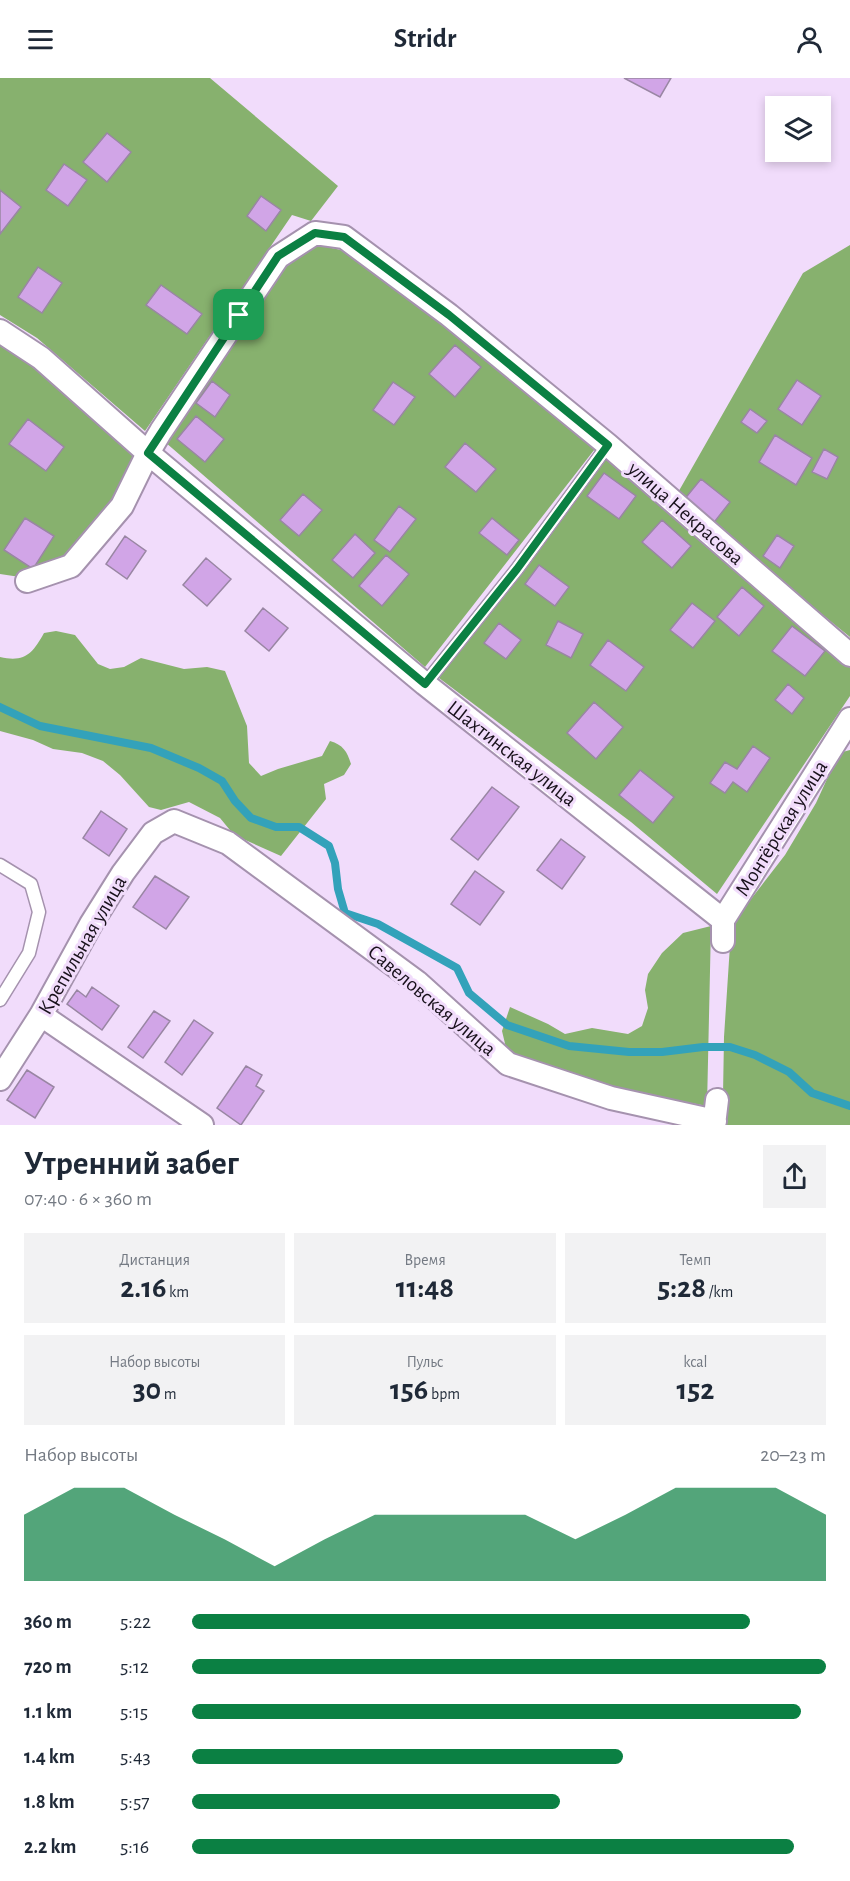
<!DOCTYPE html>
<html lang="ru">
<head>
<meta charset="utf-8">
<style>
  body { margin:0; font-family:"Alegreya Sans",sans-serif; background:#f2f2f3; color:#1f2937; height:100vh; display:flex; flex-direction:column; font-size:22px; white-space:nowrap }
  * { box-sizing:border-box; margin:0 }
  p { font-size:20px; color:#747a83 }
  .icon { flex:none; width:33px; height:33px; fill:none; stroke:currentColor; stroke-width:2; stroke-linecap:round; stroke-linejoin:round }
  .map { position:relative; height:1047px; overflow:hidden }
  .panel { display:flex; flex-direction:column; background:#fff; flex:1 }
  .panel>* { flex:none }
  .fabs { position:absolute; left:765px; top:18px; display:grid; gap:12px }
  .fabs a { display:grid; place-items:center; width:66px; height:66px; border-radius:0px; background:#fff; box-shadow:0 3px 9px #0003; font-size:30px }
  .pin { position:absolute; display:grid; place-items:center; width:51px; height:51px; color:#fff; margin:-26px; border-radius:12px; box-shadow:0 3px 9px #0006 }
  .round { display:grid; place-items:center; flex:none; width:63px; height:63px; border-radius:0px; background:#f2f2f3 }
  .overview { display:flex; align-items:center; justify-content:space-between; height:102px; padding:0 24px }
  h1 { font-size:33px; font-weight:700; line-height:45px }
  .metrics { display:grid; grid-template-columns:repeat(3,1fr); gap:9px; height:102px; padding:6px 24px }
  .metrics div { display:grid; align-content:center; border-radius:0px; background:#f2f2f3; text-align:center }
  .metrics b { font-size:30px; font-weight:700 }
  .metrics small { font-size:16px; font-weight:400 }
  .metrics p { font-size:16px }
  .chart { height:168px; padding:12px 24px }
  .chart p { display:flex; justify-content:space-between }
  .chart svg { width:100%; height:108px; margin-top:6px; fill:#0b8043; opacity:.7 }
  ul { padding:0 24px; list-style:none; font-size:20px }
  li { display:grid; grid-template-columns:96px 72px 1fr; align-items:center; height:45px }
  li i { height:15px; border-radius:8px; background:#0b8043 }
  header { display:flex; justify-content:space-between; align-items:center; height:78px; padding:0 24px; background:#fff; font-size:27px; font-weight:700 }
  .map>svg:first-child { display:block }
  .forest { fill:#87b16e }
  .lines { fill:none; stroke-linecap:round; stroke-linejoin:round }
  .stream { stroke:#33a2ba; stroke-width:8 }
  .building { fill:#d1a5e7; stroke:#9986a3; stroke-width:1.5 }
  .lane-casing { stroke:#a592ae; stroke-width:15 }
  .street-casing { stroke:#a592ae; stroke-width:26 }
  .lane { stroke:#fff; stroke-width:12 }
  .street { stroke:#fff; stroke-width:22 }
  .route-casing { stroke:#fff; stroke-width:12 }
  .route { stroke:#0b8043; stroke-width:8 }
  .labels { text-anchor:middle; stroke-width:6; stroke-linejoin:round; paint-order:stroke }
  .street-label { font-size:21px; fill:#18111b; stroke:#f1dcfb }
</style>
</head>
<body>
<header><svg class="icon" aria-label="menu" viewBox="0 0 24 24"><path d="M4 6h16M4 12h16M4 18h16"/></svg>Stridr<svg class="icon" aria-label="person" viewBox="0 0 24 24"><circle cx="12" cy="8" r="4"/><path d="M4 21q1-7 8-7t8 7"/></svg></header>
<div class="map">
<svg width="850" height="1047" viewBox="0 0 850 1047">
  <rect width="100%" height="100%" fill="#f1dcfb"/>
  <!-- forest -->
  <path class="forest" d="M0,0H210L338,108L311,143L292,137L145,353L37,260L0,237Z
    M317,167L351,174L598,367L425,589L165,364L284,190Z
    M850,167V559L676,418L803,195Z
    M0,259L135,376L113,422L65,480L20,499L0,496Z
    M607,379L850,589V618L717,816L631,744L439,600Z
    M56,553L75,557L98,586L110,591L124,589L141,580L184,591L207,589L225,593L247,648L249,685L261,698L278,691L322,678L330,663C343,667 347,673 351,686L344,697L324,706L326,721L281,778L234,757L220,740L189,724L161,732L149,729L120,697L103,683L82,675L53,671L33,662L0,653V579C25,585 33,575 44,555Z
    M850,672V1047H725L723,1017L724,959L731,852L741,834L785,777L816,725L839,675Z
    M711,848L707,1028L611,1010L507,974L502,953L510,929L548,946L565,956L592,950L628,956L642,948L648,930L645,912L648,896L662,875L683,855Z"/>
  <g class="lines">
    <!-- stream -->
    <path class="stream" d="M0,629L40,648L151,670L199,690L222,703L235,723L251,740L276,749H299L329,768L335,785L338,811L345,835L378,846L457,890L469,915L507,947L569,968L629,974H662L703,969H730L755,977L789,994L812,1015L850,1028"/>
  </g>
  <!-- building -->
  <path class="building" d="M624,0H671L660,19Z
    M107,55L131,74L107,104L83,84Z
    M64,86L87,102L68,128L46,112Z
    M0,112L21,129L0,156Z
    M261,118L281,132L266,153L247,138Z
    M38,189L62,205L42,235L18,219Z
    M161,207L202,236L187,256L146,227Z
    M455,267L481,289L455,319L429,296Z
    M797,302L821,318L802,347L778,331Z
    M212,303L230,317L215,339L196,325Z
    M393,304L415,319L394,347L373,332Z
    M750,331L767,343L757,355L741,344Z
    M196,338L224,361L205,384L177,361Z
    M28,341L64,369L46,393L9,366Z
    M775,357L812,380L796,407L759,384Z
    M465,365L496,391L476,414L445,389Z
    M824,371L838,379L827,401L812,394Z
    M604,395L636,418L619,441L587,418Z
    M701,401L730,424L712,447L683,423Z
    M303,416L322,432L299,458L280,442Z
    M399,428L416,441L390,474L374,462Z
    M25,440L54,458L33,491L4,472Z
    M492,440L519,462L507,477L479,455Z
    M662,442L691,468L672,490L642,464Z
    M355,456L375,475L353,500L332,482Z
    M777,457L794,468L780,490L763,478Z
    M125,458L146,473L127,501L106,486Z
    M386,477L409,496L382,528L359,508Z
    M206,480L231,501L207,528L183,507Z
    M539,487L569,509L555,528L525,506Z
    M742,509L764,528L739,558L717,539Z
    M692,525L715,543L693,570L670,552Z
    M263,530L288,550L269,573L245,553Z
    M558,543L583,556L571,580L546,567Z
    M499,545L521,562L506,581L484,565Z
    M792,548L825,573L805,598L772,573Z
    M608,562L644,589L626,613L590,587Z
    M788,606L804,620L792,636L775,622Z
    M594,624L623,649L596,681L567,655Z
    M753,668L770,680L747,714L733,704L725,715L710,705L725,684L737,691Z
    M640,692L674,719L653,745L619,717Z
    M492,709L519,729L478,782L451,761Z
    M101,733L127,751L109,778L83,760Z
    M561,761L585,779L562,811L537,792Z
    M475,793L504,814L480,847L451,826Z
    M155,798L189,819L166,851L133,829Z
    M92,909L119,928L102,952L67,926L77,912L86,919Z
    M154,933L170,943L143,980L128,969Z
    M194,942L213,955L182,997L165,984Z
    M246,988L262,997L256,1008L264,1013L241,1047L217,1030Z
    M27,992L54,1009L35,1040L7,1022Z"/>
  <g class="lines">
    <defs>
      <path id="lane" d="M425,606L517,491L608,367
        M0,787L31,806L39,834L29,875L0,922"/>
      <path id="street" d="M0,253L41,280L148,375L425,606L723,842
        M27,503L71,488L122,428L148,375L161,353L278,179L315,155L344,159L449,237L608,367L850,577
        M723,863V842L850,641
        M41,937L202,1047
        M0,1001L41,937L91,846L123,795L153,755L174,743L228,765L417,904L508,986L611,1020L715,1043
        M714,1047L717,1022"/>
    </defs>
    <!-- lane casing -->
    <use href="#lane" class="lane-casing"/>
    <!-- street casing -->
    <use href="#street" class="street-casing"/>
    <!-- lane -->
    <use href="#lane" class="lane"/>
    <!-- street -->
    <use href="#street" class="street"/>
  </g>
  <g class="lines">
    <defs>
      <path id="route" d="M315,155L344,159L449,237L608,367L517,491L425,606L148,375L278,178Z"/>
    </defs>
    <!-- route casing -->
    <use href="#route" class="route-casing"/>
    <!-- route -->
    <use href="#route" class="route"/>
  </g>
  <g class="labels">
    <!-- street labels -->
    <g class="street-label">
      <text transform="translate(686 435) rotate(41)" y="7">улица Некрасова</text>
      <text transform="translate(512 675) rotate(38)" y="7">Шахтинская улица</text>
      <text transform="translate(781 750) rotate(-58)" y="7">Монтёрская улица</text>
      <text transform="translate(82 867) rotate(-60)" y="7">Крепильная улица</text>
      <text transform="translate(432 922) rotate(40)" y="7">Савеловская улица</text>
    </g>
  </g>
</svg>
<div class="fabs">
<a><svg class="icon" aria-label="layers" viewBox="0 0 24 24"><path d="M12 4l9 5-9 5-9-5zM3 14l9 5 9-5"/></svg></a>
</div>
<div class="pin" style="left:239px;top:237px;background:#1e9e55"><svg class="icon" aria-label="arrive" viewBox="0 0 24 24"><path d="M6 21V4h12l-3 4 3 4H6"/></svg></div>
</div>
<section class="panel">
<div class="overview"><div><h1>Утренний забег</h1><p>07:40 · 6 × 360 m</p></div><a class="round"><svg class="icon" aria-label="share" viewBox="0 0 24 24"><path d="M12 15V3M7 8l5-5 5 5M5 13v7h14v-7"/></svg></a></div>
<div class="metrics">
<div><p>Дистанция</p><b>2.16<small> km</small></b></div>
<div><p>Время</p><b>11:48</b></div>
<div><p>Темп</p><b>5:28<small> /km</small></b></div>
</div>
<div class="metrics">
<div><p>Набор высоты</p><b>30<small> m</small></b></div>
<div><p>Пульс</p><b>156<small> bpm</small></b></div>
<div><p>kcal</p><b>152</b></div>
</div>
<div class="chart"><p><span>Набор высоты</span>20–23 m</p>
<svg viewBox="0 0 160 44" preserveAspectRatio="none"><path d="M0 44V17L10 6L20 6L30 17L40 27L50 38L60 27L70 17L80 17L90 17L100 17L110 27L120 17L130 6L140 6L150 6L160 17V44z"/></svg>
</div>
<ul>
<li><b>360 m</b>5:22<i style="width:88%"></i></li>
<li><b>720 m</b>5:12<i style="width:100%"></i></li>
<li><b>1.1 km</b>5:15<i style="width:96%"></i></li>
<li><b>1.4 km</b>5:43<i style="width:68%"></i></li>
<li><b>1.8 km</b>5:57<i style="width:58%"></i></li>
<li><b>2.2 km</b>5:16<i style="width:95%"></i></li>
</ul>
</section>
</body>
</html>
